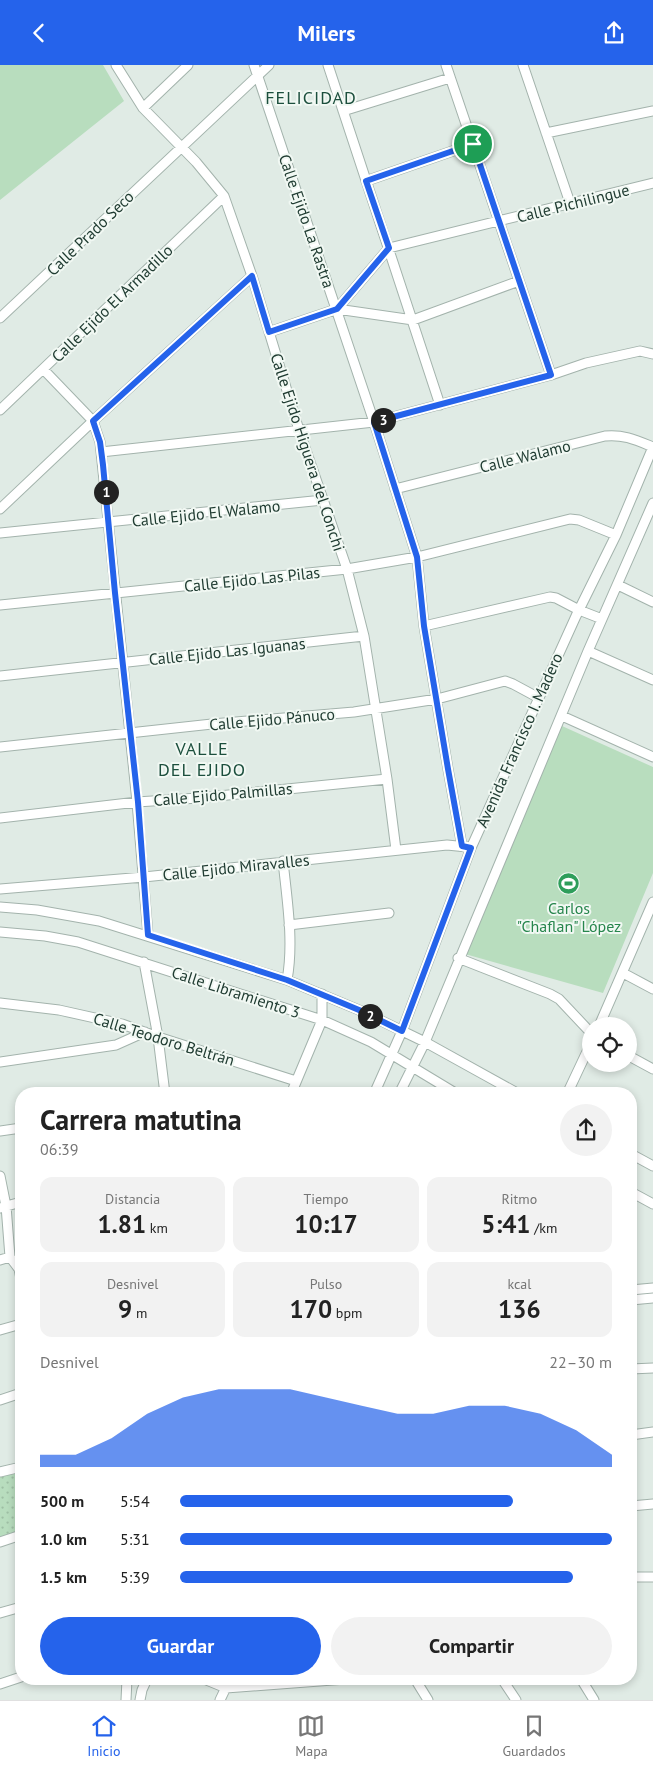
<!DOCTYPE html>
<html lang="es">
<head>
<meta charset="utf-8">
<style>
  body { margin:0; font-family:"PT Sans",sans-serif; background:#f2f2f2; color:#222; height:100vh; display:flex; flex-direction:column; font-size:19px; white-space:nowrap }
  * { box-sizing:border-box; margin:0 }
  p { font-size:16px; color:#767676 }
  .icon { flex:none; width:28px; height:28px; fill:none; stroke:currentColor; stroke-width:2; stroke-linecap:round; stroke-linejoin:round }
  .map { position:relative; flex:1; overflow:hidden }
  .panel { position:absolute; left:15px; top:1022px; width:622px; height:598px; display:flex; flex-direction:column; background:#fff; border-radius:20px; box-shadow:0 2px 8px #0003 }
  .panel>* { flex:none }
  .tools { position:absolute; left:582px; top:952px; display:grid; gap:10px }
  .tools a { display:grid; place-items:center; width:55px; height:55px; border-radius:50%; background:#fff; box-shadow:0 2px 8px #0003; font-size:25px }
  .pin { position:absolute; display:grid; place-items:center; width:42px; height:42px; color:#fff; margin:-21px; border:2px solid #fff; border-radius:50%; box-shadow:0 1px 5px #0007 }
  .km { position:absolute; width:25px; height:25px; margin:-12px; border-radius:50%; background:#222; color:#fff; font-size:14px; line-height:25px; text-align:center }
  .round { display:grid; place-items:center; flex:none; width:52px; height:52px; border-radius:26px; background:#f2f2f2 }
  .summary { display:flex; align-items:center; justify-content:space-between; height:85px; padding:0 25px }
  h1 { font-size:28px; font-weight:700; line-height:38px }
  .figures { display:grid; grid-template-columns:repeat(3,1fr); gap:8px; height:85px; padding:5px 25px }
  .figures div { display:grid; align-content:center; border-radius:12px; background:#f2f2f2; text-align:center }
  .figures b { font-size:25px; font-weight:700 }
  .figures small { font-size:14px; font-weight:400 }
  .figures p { font-size:14px }
  .chart { height:140px; padding:10px 25px }
  .chart p { display:flex; justify-content:space-between }
  .chart svg { width:100%; height:90px; margin-top:5px; fill:#2563eb; opacity:.7 }
  .primary-button { display:flex; gap:10px; margin-top:auto; padding:10px 25px }
  .primary-button a { flex:1; height:58px; border-radius:30px; background:#2563eb; color:#fff; font-size:20px; font-weight:700; line-height:58px; text-align:center }
  .primary-button a+a { background:#f2f2f2; color:#222 }
  ul { padding:0 25px; list-style:none; font-size:16px }
  li { display:grid; grid-template-columns:80px 60px 1fr; align-items:center; height:38px }
  li i { height:12px; border-radius:6px; background:#2563eb }
  header { display:flex; justify-content:space-between; align-items:center; height:65px; padding:0 25px; background:#2563eb; color:#fff; font-size:22px; font-weight:700 }
  .dock { display:flex; justify-content:space-around; align-items:center; height:70px; border-top:1px solid #e0e0e0; background:#fff; font-size:14px; color:#767676 }
  .dock a { display:grid; justify-items:center; gap:2px }
  .dock .current { color:#2563eb }
  .map>svg:first-child { display:block }
  .grass { fill:#b8ddbe }
  .park { fill:url(#park-dots) }
  .lines { fill:none; stroke-linecap:round; stroke-linejoin:round }
  .minor-casing { stroke:#a3b3ac; stroke-width:11 }
  .minor { stroke:#fff; stroke-width:9 }
  .route-casing { stroke:#fff; stroke-width:10 }
  .route { stroke:#2563eb; stroke-width:6 }
  .labels { text-anchor:middle; stroke-width:4; stroke-linejoin:round; paint-order:stroke }
  .street-label { font-size:16px; fill:#203c32; stroke:#f1f8f3 }
  .leisure-label { font-size:16px; fill:#27864d; stroke:#f1f8f3 }
  .neighbourhood-label { font-size:18px; letter-spacing:1px; fill:#1c4f3d; stroke:#f1f8f3 }
</style>
</head>
<body>
<header><svg class="icon" aria-label="back" viewBox="0 0 24 24"><path d="M15 5l-7 7 7 7"/></svg>Milers<svg class="icon" aria-label="share" viewBox="0 0 24 24"><path d="M12 15V3M7 8l5-5 5 5M5 13v7h14v-7"/></svg></header>
<div class="map">
<svg width="653" height="1635" viewBox="0 0 653 1635">
  <defs>
    <pattern id="park-dots" width="8" height="8" patternUnits="userSpaceOnUse" patternTransform="scale(1.25)"><rect width="8" height="8" fill="#b8ddbe"/><path d="M2 2h.1M6 6h.1" fill="none" stroke="#9ebfa4" stroke-width="1.8" stroke-linecap="round"/></pattern>
  </defs>
  <rect width="100%" height="100%" fill="#e0ebe5"/>
  <!-- grass -->
  <path class="grass" d="M0,0H103L124,36L0,135Z
    M562,661L653,702V808L603,928L465,889Z"/>
  <!-- park -->
  <path class="park" d="M21,1398V1465L0,1472V1404Z"/>
  <g class="lines">
    <defs>
      <path id="minor" d="M116,0L143,43L196,97L224,131L252,211L299,365L347,504L364,571L387,714L396,785
        M254,0L374,357L417,492L424,561L448,704L462,781
        M328,0L440,340
        M446,0L551,310
        M523,0L570,138
        M143,43L188,0
        M343,46L450,13
        M546,68L653,46
        M366,116L473,79
        M337,244L389,183L653,118
        M0,253L269,0
        M269,267L337,244L413,255L519,216
        M43,304L93,356L100,377L137,737L148,870
        M0,345L224,131
        M101,387L374,357L551,310L586,298L640,286L653,289
        M395,424L605,371C623,369 636,375 653,382
        M0,444L93,356L252,211
        M0,468L323,435
        M618,520L653,537
        M0,540L347,504L417,492L570,454L579,455L616,470
        M424,561L550,532L556,533L579,545L602,554
        M588,586L653,615
        M0,611L364,571
        M562,651L653,692
        M0,682L212,659L354,647L437,634L505,616L513,619L539,633
        M0,753L137,737L198,733L387,714
        M283,796C287,835 294,877 287,915
        M0,824L144,812L447,780L467,782
        M0,842L37,845L99,856L287,915L359,945L425,977L519,1029
        M289,860L389,848
        M0,867L45,871L78,877L322,955L371,977L457,1029
        M458,893L550,929L559,934L591,968
        M144,897L158,972L165,1029
        M623,908L653,924
        M0,938L59,945L122,959L158,972L296,1016
        M599,961L653,837
        M629,991L653,1004
        M0,997L116,980L145,967
        M291,1029L322,955V929
        M374,1029L402,966L471,783L576,551L616,470L653,382
        M399,1029L425,977L588,586L653,438
        M567,1029L591,978
        M0,1066L21,1063
        M631,1089L653,1101
        M0,1111L6,1141L10,1192L19,1204L21,1214
        M631,1127L653,1139
        M0,1143L21,1137
        M0,1195L10,1192
        M631,1225L653,1223
        M631,1235L653,1233
        M0,1265L21,1259
        M631,1304L653,1303
        M0,1335L21,1328
        M631,1370L653,1367
        M0,1407L21,1402
        M631,1441L653,1439
        M0,1477L21,1470
        M631,1512H653
        M0,1548L21,1542
        M204,1614L226,1623L346,1614
        M415,1614L428,1635
        M502,1614L516,1635
        M581,1614L594,1635
        M0,1619L21,1612
        M126,1635L127,1614
        M140,1635L142,1625L147,1614
        M220,1635L230,1614"/>
    </defs>
    <!-- minor casing -->
    <use href="#minor" class="minor-casing"/>
    <!-- minor -->
    <use href="#minor" class="minor"/>
  </g>
  <g class="lines">
    <defs>
      <path id="route" d="M473,79L551,310L374,357L417,492L424,561L448,704L462,781L471,783L402,966L359,945L287,915L148,870L138,737L115,528L103,400L100,377L93,356L252,211L269,267L337,244L389,183L366,116Z"/>
    </defs>
    <!-- route casing -->
    <use href="#route" class="route-casing"/>
    <!-- route -->
    <use href="#route" class="route"/>
  </g>
  <!-- icons -->
  <defs>
    <symbol id="stadium-disc" viewBox="-11 -11 22 22"><circle r="9.5" fill="#2e9e5b" stroke="#f1f8f3"/><path d="M0-5a6.5 5 0 1 0 0 10a6.5 5 0 1 0 0-10ZM-3.5-1.8h7v3.6h-7Z" fill="#fff"/></symbol>
  </defs>
  <g fill-rule="evenodd">
    <use href="#stadium-disc" x="556" y="806" width="25" height="25"/>
  </g>
  <g class="labels">
    <!-- street labels -->
    <g class="street-label">
      <text transform="translate(573 138) rotate(-14)" y="6">Calle Pichilingue</text>
      <text transform="translate(307 156) rotate(71)" y="6">Calle Ejido La Rastra</text>
      <text transform="translate(90 168) rotate(-44)" y="6">Calle Prado Seco</text>
      <text transform="translate(112 238) rotate(-44)" y="6">Calle Ejido El Armadillo</text>
      <text transform="translate(308 387) rotate(72)" y="6">Calle Ejido Higuera del Conchi</text>
      <text transform="translate(525 391) rotate(-14)" y="6">Calle Walamo</text>
      <text transform="translate(206 448) rotate(-6)" y="6">Calle Ejido El Walamo</text>
      <text transform="translate(252 514) rotate(-6)" y="6">Calle Ejido Las Pilas</text>
      <text transform="translate(227 586) rotate(-6)" y="6">Calle Ejido Las Iguanas</text>
      <text transform="translate(272 654) rotate(-5)" y="6">Calle Ejido Pánuco</text>
      <text transform="translate(519 675) rotate(-66)" y="6">Avenida Francisco I. Madero</text>
      <text transform="translate(223 729) rotate(-5)" y="6">Calle Ejido Palmillas</text>
      <text transform="translate(236 802) rotate(-6)" y="6">Calle Ejido Miravalles</text>
      <text transform="translate(236 927) rotate(18)" y="6">Calle Libramiento 3</text>
      <text transform="translate(164 974) rotate(17)" y="6">Calle Teodoro Beltrán</text>
    </g>
    <!-- leisure labels -->
    <g class="leisure-label">
      <text x="569" y="849">Carlos<tspan x="569" dy="18">"Chaflan" López</tspan></text>
    </g>
    <!-- neighbourhood labels -->
    <g class="neighbourhood-label">
      <text x="311" y="39">FELICIDAD</text>
      <text x="202" y="690">VALLE<tspan x="202" dy="21">DEL EJIDO</tspan></text>
    </g>
  </g>
</svg>
<div class="tools">
<a><svg class="icon" aria-label="locate" viewBox="0 0 24 24"><circle cx="12" cy="12" r="6"/><path d="M12 2v4M12 18v4M2 12h4M18 12h4"/></svg></a>
</div>
<div class="pin" style="left:473px;top:79px;background:#1e9e55"><svg class="icon" aria-label="arrive" viewBox="0 0 24 24"><path d="M6 21V4h12l-3 4 3 4H6"/></svg></div>
<b class="km" style="left:106px;top:427px">1</b>
<b class="km" style="left:370px;top:951px">2</b>
<b class="km" style="left:383px;top:355px">3</b>
<section class="panel">
<div class="summary"><div><h1>Carrera matutina</h1><p>06:39</p></div><a class="round"><svg class="icon" aria-label="share" viewBox="0 0 24 24"><path d="M12 15V3M7 8l5-5 5 5M5 13v7h14v-7"/></svg></a></div>
<div class="figures">
<div><p>Distancia</p><b>1.81<small> km</small></b></div>
<div><p>Tiempo</p><b>10:17</b></div>
<div><p>Ritmo</p><b>5:41<small> /km</small></b></div>
</div>
<div class="figures">
<div><p>Desnivel</p><b>9<small> m</small></b></div>
<div><p>Pulso</p><b>170<small> bpm</small></b></div>
<div><p>kcal</p><b>136</b></div>
</div>
<div class="chart"><p><span>Desnivel</span>22–30 m</p>
<svg viewBox="0 0 160 44" preserveAspectRatio="none"><path d="M0 44V38L10 38L20 30L30 18L40 10L50 6L60 6L70 6L80 10L90 14L100 18L110 18L120 14L130 14L140 18L150 26L160 38V44z"/></svg>
</div>
<ul>
<li><b>500 m</b>5:54<i style="width:77%"></i></li>
<li><b>1.0 km</b>5:31<i style="width:100%"></i></li>
<li><b>1.5 km</b>5:39<i style="width:91%"></i></li>
</ul>
<div class="primary-button"><a>Guardar</a><a>Compartir</a></div>
</section>
</div>
<nav class="dock">
<a class="current"><svg class="icon" aria-label="home" viewBox="0 0 24 24"><path d="M3 11l9-7 9 7M6 9v11h12V9"/></svg>Inicio</a>
<a><svg class="icon" aria-label="map" viewBox="0 0 24 24"><path d="M3 6l6-2 6 2 6-2v14l-6 2-6-2-6 2zM9 4v14M15 6v14"/></svg>Mapa</a>
<a><svg class="icon" aria-label="saved" viewBox="0 0 24 24"><path d="M7 4h10v16l-5-4-5 4z"/></svg>Guardados</a>
</nav>
</body>
</html>
